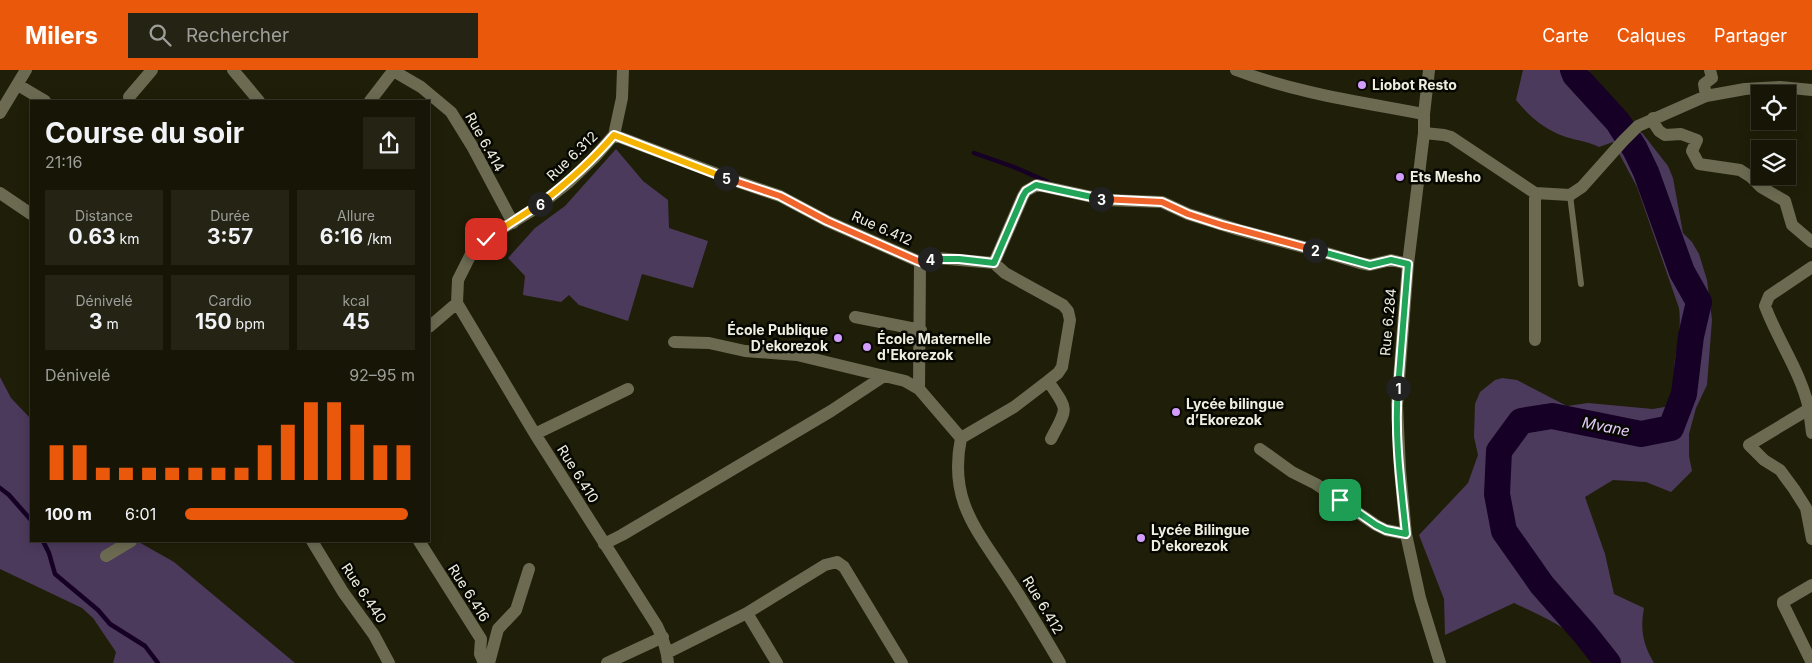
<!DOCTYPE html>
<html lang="fr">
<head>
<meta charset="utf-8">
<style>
  body { margin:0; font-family:Inter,sans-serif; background:#242314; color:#f1f3f6; height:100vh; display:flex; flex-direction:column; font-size:19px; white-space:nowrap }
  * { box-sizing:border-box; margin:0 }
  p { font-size:16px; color:#9e9f9b }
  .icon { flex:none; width:28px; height:28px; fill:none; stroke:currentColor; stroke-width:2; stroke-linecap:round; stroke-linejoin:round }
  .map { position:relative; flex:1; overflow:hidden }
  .drawer { position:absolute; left:30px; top:30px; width:400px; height:442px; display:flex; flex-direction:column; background:#171606; border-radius:0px; box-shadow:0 2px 12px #0003,0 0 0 1px #363528 }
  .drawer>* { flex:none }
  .controls { position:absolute; left:1751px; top:15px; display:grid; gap:10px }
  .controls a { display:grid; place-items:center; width:45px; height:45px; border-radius:0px; background:#171606; box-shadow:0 2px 12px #0003,0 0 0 1px #363528; font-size:25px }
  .pin { position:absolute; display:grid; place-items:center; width:42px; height:42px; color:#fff; margin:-21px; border-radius:10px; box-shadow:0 2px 8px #0006 }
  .km { position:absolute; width:25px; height:25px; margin:-12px; border-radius:50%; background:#222; color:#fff; font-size:14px; line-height:25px; text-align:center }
  .round { display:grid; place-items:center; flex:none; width:52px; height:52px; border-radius:0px; background:#242314 }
  .head { display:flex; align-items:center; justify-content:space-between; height:85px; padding:0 15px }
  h1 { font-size:28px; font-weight:700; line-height:38px }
  .figures { display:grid; grid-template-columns:repeat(3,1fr); gap:8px; height:85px; padding:5px 15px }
  .figures div { display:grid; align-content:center; border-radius:0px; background:#242314; text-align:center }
  .figures b { font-size:21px; font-weight:700 }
  .figures small { font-size:14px; font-weight:400 }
  .figures p { font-size:14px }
  .chart { height:140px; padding:10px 15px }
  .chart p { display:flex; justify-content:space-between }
  .chart svg { width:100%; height:90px; margin-top:5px; stroke:#ea580c; stroke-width:6 }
  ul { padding:0 15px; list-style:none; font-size:16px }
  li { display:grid; grid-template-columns:80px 60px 1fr; align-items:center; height:38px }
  li i { height:12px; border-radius:6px; background:#ea580c }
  header { display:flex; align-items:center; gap:30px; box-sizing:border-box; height:70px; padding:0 25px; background:#ea580c; color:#fff }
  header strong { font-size:24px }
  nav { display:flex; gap:28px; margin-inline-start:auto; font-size:18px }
  .search { width:350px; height:45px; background:#242314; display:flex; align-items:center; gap:12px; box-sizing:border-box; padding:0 18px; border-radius:0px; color:#9e9f9b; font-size:19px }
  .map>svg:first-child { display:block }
  .green { fill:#4c3a5c }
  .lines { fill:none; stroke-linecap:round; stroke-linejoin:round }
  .stream { stroke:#160025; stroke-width:4.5 }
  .river { stroke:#160025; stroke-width:26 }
  .service { stroke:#6c6b52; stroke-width:6 }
  .minor { stroke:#6c6b52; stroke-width:12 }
  .tertiary { stroke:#6c6b52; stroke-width:12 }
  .split-1-casing { stroke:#fff; stroke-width:10 }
  .split-2-casing { stroke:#fff; stroke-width:10 }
  .split-3-casing { stroke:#fff; stroke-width:10 }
  .split-4-casing { stroke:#fff; stroke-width:10 }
  .split-5-casing { stroke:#fff; stroke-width:10 }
  .split-6-casing { stroke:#fff; stroke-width:10 }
  .split-7-casing { stroke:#fff; stroke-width:10 }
  .split-1 { stroke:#22a559; stroke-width:6 }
  .split-2 { stroke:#22a559; stroke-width:6 }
  .split-3 { stroke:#f0652b; stroke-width:6 }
  .split-4 { stroke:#22a559; stroke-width:6 }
  .split-5 { stroke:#f0652b; stroke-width:6 }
  .split-6 { stroke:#f5b400; stroke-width:6 }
  .split-7 { stroke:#f5b400; stroke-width:6 }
  .poi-dot { fill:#d29dfd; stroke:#080802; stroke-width:2 }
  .labels { text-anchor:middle; stroke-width:5; stroke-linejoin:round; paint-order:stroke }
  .poi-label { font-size:14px; font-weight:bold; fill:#efefe1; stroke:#080802; text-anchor:start }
  .street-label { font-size:14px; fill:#efefe1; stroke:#080802 }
  .water-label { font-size:15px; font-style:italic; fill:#e5cdfb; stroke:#080802 }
</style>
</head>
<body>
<header>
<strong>Milers</strong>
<div class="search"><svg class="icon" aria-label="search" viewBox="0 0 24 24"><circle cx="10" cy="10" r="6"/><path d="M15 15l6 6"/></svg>Rechercher</div>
<nav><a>Carte</a><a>Calques</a><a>Partager</a></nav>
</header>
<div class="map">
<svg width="1812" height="593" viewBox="0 0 1812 593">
  <rect width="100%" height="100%" fill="#1f1e08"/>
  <!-- green -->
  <path class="green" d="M1523,0H1589L1595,19L1643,64L1668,96L1673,108L1683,163L1692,172L1699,184L1707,210L1712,250L1707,315L1696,338L1689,364V386L1692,401L1671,422L1646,412L1613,410L1585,427L1605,484L1614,524L1644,538C1640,560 1643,574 1654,593H1592C1586,563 1539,545 1514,533L1445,565L1444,529L1419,465L1468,413L1478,385L1474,367L1475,334L1480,322L1495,310L1502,308L1517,310L1567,336L1588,333L1653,339L1670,336C1676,323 1673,311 1674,297C1676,275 1682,261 1679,238L1637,117L1613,72L1599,77C1587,71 1578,71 1566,67C1545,60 1529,46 1516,30Z
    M616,79L643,111L668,130L669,158L708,171L693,218L642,204L628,251L579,235L569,225L561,232L523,225L525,206L508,188L535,158L565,136Z
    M0,307L11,328L31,349V471H137L174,492L295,593H113L116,582L93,548L82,538L0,499Z"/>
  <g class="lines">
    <!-- stream -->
    <path class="stream" d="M974,83L1014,97L1048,112
      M0,418L9,425L31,450
      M43,471L49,483L55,504L98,540L110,554L145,576L158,593"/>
    <!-- river -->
    <path class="river" d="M1573,0L1575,5L1618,52L1635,79L1646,102L1682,202L1699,232L1691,266L1684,324L1671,358L1641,364L1552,346L1521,351L1499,381L1497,424L1504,461L1542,515L1585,564L1608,593"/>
    <!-- service -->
    <path class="service" d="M1570,125L1581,214"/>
    <!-- minor -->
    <path class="minor" d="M233,0L259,31
      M392,0L421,17L451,42L472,76L513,153
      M1236,0C1296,23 1361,32 1424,44
      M18,15L45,31
      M1706,26L1704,14L1712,8L1710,0
      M129,27L152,0
      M370,31L393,1
      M0,43L26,0
      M1653,48V52L1659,61L1665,65L1681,64L1697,70L1692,81L1699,94L1740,100L1751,107L1761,117L1785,131L1792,155L1812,172
      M1424,63L1444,65L1451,67L1535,123L1570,125L1582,117L1623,71L1638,56L1706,26L1745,19L1780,17L1812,20
      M614,65L739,112L780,126L827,151L920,192L919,319L961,368C948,432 978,461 1010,511C1028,538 1044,566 1060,593
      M0,123L31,144
      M1535,123V270
      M920,192L937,188L994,193L1023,126L1026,121L1037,115L1106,130L1162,132L1188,144L1239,160L1330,184L1360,193L1370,195L1391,190L1408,194
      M994,193L1005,203L1063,235L1068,241L1070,250L1062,297L1058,303L1048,311C1069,342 1068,336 1051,369
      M1812,197L1769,226L1765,236C1778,271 1801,302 1809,339L1749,375L1764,390L1780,400L1794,419L1806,438L1812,469
      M457,233L535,364L657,556C663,568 667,579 668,593
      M855,247L921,260
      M429,257L457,233L458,210L470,186L485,169L536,138L569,112L594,88L614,65L622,28L623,0
      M674,272L709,273L745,281L797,285L905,311L919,319
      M1812,338L1809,339L1812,363
      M535,364L628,319
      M961,368L1014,337L1048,311
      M1260,379L1292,402L1316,414L1376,455L1386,460L1406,464
      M312,471L343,522L374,565L389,593
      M419,471L481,569L480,584L484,593
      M604,474L622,465L831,341L884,306
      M106,486L131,471
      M747,543L777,593
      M667,583L747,543L825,495L837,492L844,497L902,593
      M489,593L498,559L516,540L529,499
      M607,593L663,567
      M1812,593L1783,534V532L1812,515"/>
    <!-- tertiary -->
    <path class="tertiary" d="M1429,0L1424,44V63L1408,194L1397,335L1400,400L1406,464L1420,528L1440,593"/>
  </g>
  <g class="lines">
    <defs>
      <path id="split-1" d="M1340,430L1376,455L1386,460L1406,464C1401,416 1394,366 1398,318"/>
      <path id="split-2" d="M1315,180L1370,195L1391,190L1408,194L1398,318"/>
      <path id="split-3" d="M1101,129L1162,132L1188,144L1222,155L1315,180"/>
      <path id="split-4" d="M930,189H959L994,193L1023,126L1026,121L1036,115L1101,129"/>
      <path id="split-5" d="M726,108L780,126L827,151L920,192L930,189"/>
      <path id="split-6" d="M540,134C567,113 592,91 614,65L726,108"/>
      <path id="split-7" d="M486,169L540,134"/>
    </defs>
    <!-- split-1 casing -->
    <use href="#split-1" class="split-1-casing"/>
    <!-- split-2 casing -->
    <use href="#split-2" class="split-2-casing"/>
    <!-- split-3 casing -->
    <use href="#split-3" class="split-3-casing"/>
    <!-- split-4 casing -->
    <use href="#split-4" class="split-4-casing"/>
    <!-- split-5 casing -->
    <use href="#split-5" class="split-5-casing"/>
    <!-- split-6 casing -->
    <use href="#split-6" class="split-6-casing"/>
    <!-- split-7 casing -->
    <use href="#split-7" class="split-7-casing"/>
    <!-- split-1 -->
    <use href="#split-1" class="split-1"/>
    <!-- split-2 -->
    <use href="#split-2" class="split-2"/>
    <!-- split-3 -->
    <use href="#split-3" class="split-3"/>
    <!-- split-4 -->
    <use href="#split-4" class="split-4"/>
    <!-- split-5 -->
    <use href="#split-5" class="split-5"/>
    <!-- split-6 -->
    <use href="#split-6" class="split-6"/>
    <!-- split-7 -->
    <use href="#split-7" class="split-7"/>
  </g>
  <!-- markers -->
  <g class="poi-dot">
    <circle cx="1362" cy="15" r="5"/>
    <circle cx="1400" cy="107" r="5"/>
    <circle cx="838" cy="268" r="5"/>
    <circle cx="867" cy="277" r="5"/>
    <circle cx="1176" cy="342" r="5"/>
    <circle cx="1141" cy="468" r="5"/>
  </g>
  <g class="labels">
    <!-- poi labels -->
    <g class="poi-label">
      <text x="1372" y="20">Liobot Resto</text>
      <text x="1410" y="112">Ets Mesho</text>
      <text x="828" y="265" text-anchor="end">École Publique<tspan x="828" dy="16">D'ekorezok</tspan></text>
      <text x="877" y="274">École Maternelle<tspan x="877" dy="16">d'Ekorezok</tspan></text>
      <text x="1186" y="339">Lycée bilingue<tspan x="1186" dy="16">d’Ekorezok</tspan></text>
      <text x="1151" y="465">Lycée Bilingue<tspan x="1151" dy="16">D'ekorezok</tspan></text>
    </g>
    <!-- street labels -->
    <g class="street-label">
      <text transform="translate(485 72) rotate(61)" y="5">Rue 6.414</text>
      <text transform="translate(572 86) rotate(-44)" y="5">Rue 6.312</text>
      <text transform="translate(882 158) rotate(24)" y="5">Rue 6.412</text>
      <text transform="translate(1388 252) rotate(-85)" y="5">Rue 6.284</text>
      <text transform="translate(578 404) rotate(58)" y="5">Rue 6.410</text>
      <text transform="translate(364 523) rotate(56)" y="5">Rue 6.440</text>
      <text transform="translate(469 523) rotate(58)" y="5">Rue 6.416</text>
      <text transform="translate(1043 535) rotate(59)" y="5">Rue 6.412</text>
    </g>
    <!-- water labels -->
    <g class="water-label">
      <text transform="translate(1606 357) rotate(11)" y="5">Mvane</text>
    </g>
  </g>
</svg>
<div class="controls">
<a><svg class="icon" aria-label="locate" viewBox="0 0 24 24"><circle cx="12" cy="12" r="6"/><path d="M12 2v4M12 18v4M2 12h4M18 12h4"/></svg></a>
<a><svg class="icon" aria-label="layers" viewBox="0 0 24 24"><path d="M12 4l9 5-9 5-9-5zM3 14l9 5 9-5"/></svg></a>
</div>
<div class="pin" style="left:1340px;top:430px;background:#1e9e55"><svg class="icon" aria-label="arrive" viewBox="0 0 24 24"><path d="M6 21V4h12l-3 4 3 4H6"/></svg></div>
<div class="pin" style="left:486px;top:169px;background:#d93025"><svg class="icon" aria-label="check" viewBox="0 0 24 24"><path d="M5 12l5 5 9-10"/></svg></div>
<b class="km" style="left:1398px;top:318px">1</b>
<b class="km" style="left:1315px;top:180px">2</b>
<b class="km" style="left:1101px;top:129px">3</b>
<b class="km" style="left:930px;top:189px">4</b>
<b class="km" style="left:726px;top:108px">5</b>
<b class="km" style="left:540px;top:134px">6</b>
<section class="drawer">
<div class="head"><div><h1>Course du soir</h1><p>21:16</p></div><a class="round"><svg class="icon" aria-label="share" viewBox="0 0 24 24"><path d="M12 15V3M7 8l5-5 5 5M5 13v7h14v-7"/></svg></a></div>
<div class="figures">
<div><p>Distance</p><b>0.63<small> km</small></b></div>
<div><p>Durée</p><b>3:57</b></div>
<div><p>Allure</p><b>6:16<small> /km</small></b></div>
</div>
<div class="figures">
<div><p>Dénivelé</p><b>3<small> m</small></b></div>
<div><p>Cardio</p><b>150<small> bpm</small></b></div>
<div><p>kcal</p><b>45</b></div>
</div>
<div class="chart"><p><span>Dénivelé</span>92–95 m</p>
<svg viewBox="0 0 160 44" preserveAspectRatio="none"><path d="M5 44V27M15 44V27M25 44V38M35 44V38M45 44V38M55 44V38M65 44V38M75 44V38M85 44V38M95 44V27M105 44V17M115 44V6M125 44V6M135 44V17M145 44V27M155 44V27"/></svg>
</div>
<ul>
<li><b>100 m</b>6:01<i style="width:97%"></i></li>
</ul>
</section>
</div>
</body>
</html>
